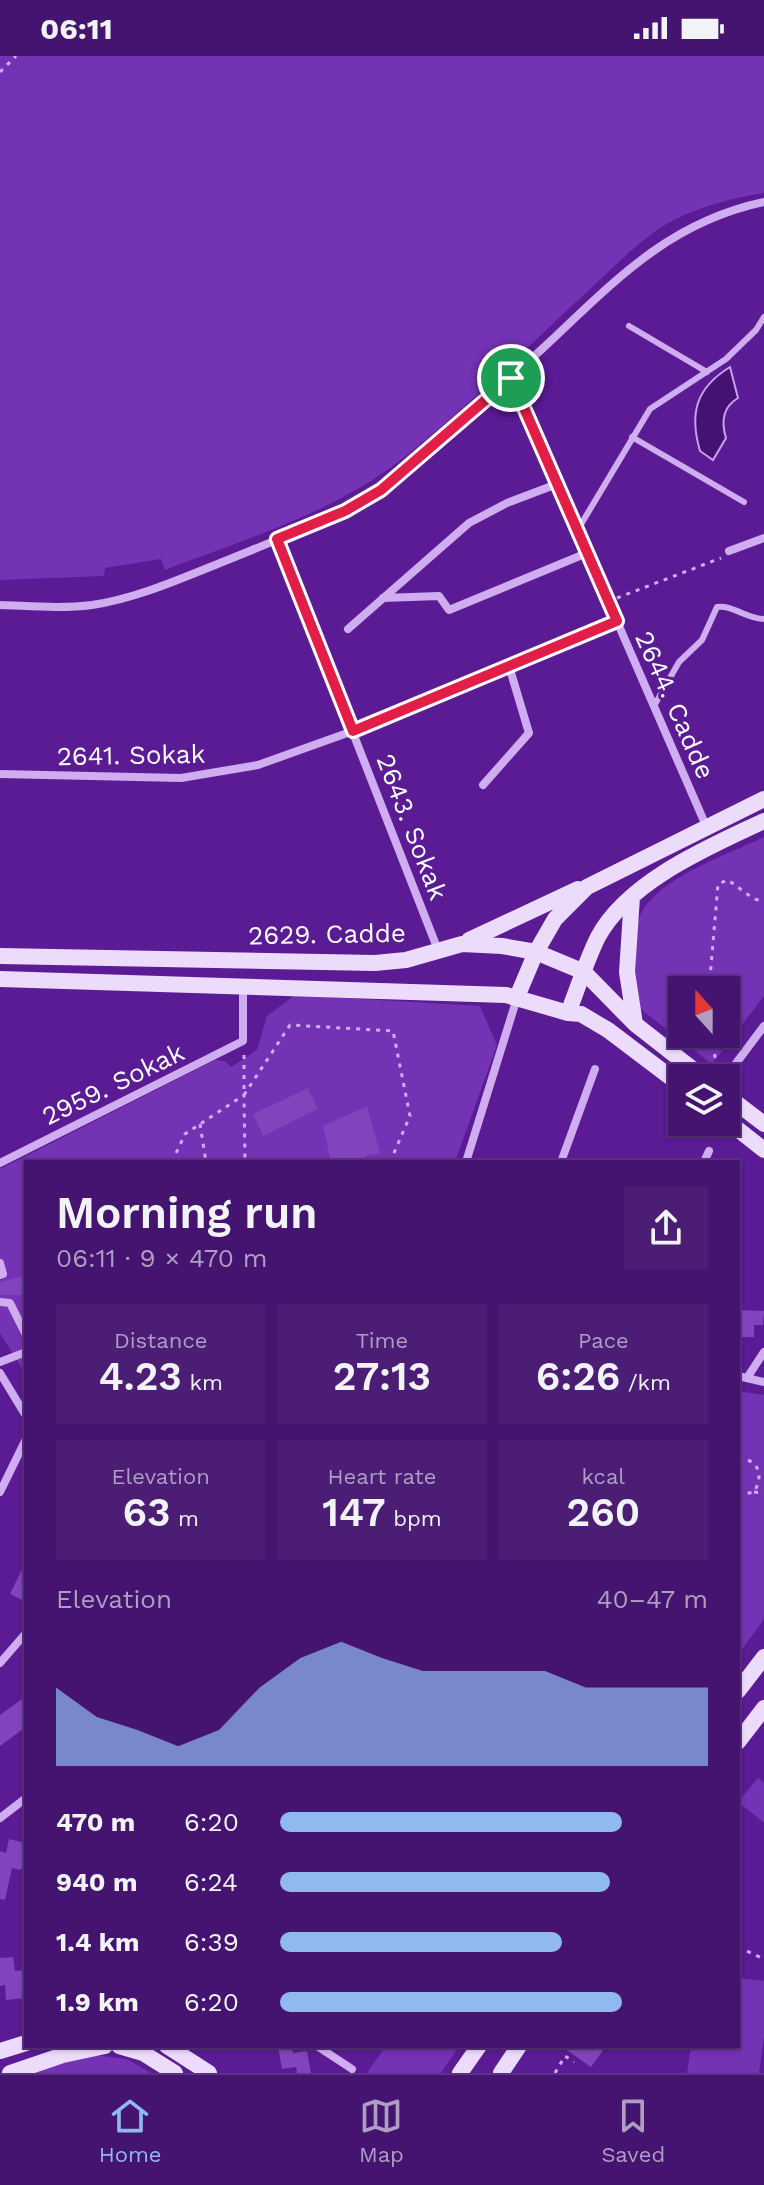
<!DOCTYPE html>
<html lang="en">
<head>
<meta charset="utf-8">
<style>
  body { margin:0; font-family:"Work Sans",sans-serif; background:#4b1d75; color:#f1f3f6; height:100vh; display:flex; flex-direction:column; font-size:30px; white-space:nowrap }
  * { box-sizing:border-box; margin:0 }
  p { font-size:26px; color:#af9ec3 }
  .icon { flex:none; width:44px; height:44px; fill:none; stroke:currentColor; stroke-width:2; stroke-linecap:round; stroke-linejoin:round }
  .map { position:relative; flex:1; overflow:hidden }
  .drawer { position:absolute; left:24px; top:1104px; width:716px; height:888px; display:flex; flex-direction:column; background:#441470; border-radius:0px; box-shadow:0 2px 6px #0004,0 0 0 2px #5c3383 }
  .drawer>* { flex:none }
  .needle { width:52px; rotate:339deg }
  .fabs { position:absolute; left:668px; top:920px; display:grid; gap:16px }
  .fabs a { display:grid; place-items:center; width:72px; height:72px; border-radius:0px; background:#441470; box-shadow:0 2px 6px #0004,0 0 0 2px #5c3383; font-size:40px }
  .pin { position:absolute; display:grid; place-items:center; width:68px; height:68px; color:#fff; margin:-34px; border:4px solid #fff; border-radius:50%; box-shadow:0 2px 8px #0007 }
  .round { display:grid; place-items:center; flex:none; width:84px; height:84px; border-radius:0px; background:#4b1d75 }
  .summary { display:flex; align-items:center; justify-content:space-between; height:136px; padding:0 32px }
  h1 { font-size:44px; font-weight:600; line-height:60px }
  .figures { display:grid; grid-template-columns:repeat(3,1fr); gap:12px; height:136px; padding:8px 32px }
  .figures div { display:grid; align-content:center; border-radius:0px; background:#4b1d75; text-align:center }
  .figures b { font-size:40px; font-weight:600 }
  .figures small { font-size:22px; font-weight:400 }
  .figures p { font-size:22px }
  .chart { height:224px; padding:16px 32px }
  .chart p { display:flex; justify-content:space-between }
  .chart svg { width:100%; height:144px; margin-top:8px; fill:#90b9f0; opacity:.7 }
  ul { padding:0 32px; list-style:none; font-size:26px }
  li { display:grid; grid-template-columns:128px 96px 1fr; align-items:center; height:60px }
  li i { height:20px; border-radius:10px; background:#90b9f0 }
  .status { display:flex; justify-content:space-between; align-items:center; height:56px; padding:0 40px; background:#441470; direction:ltr }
  .status svg { height:22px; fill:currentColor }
  .tab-bar { display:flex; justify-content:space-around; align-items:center; height:112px; border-top:2px solid #5c3383; background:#441470; font-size:22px; color:#af9ec3 }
  .tab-bar a { display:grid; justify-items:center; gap:4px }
  .tab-bar .selected { color:#90b9f0 }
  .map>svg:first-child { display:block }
  .green { fill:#7432b4; fill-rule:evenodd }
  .water { fill:#451273; stroke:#c8a0f2; stroke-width:2 }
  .building { fill:#8144bc }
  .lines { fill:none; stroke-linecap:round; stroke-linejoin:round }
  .path { stroke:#cfadf0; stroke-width:3; stroke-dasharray:4 6; stroke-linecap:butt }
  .lane { stroke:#cfadf0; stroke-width:6 }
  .street { stroke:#cfadf0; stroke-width:8 }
  .secondary { stroke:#ecdbfb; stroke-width:16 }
  .route-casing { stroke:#fff; stroke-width:16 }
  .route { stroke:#e11d48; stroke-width:10 }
  .labels { text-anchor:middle; stroke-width:6; stroke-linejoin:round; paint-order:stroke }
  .street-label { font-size:26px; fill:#fff; stroke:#5a1b95 }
</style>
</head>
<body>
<div class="status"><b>06:11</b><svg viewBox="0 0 49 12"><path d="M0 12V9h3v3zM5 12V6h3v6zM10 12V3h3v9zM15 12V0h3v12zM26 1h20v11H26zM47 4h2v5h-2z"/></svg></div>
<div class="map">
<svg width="764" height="2017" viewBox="0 0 764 2017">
  <rect width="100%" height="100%" fill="#5a1b95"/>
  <!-- green -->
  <path class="green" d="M0,0H764V137C735,141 703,150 676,163C647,176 612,213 587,236C526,292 467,352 402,403C335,456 244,484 165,514L161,503L105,512L104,520L0,524Z
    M764,781V940L712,1008L639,952C635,926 629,877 643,854C665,819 727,799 764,781ZM682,934H726V978H682Z
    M295,939L480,950L497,989L455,1106H26V1319L0,1277V1113L215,1004L225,1005L231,1011L257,994L267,960Z
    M738,1335L764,1339V1563L738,1599Z
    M758,1722L764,1727V1767L738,1746Z
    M738,1922L764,1925V1981L759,2017H687L691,1990H738Z
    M386,1990H459L441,2017H367Z
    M95,1999L127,2003L151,2017H32L60,2006Z"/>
  <!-- water -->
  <path class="water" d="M730,311L738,342C723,351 721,366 726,382L713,404L700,395C689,357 696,332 730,311Z"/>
  <!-- building -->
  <path class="building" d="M308,1032L318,1053L263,1080L253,1058Z
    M367,1050L380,1097L365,1100L367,1106H331L323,1070Z
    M26,1219V1239H0V1226Z
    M738,1254L764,1255L763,1269H754V1281H738Z
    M26,1505V1546L10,1538Z
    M26,1640V1671L0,1690V1659Z
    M9,1783L26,1787V1801L21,1814L12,1812L5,1844L0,1843V1795L6,1797Z
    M13,1901L15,1915L23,1914L26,1942L6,1944L5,1929L0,1930V1902Z
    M278,1990H292L293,1997L307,1995L311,2017H297L296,2011L282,2013Z
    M561,1990H606L591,2011Z"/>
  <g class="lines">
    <!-- path -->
    <path class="path" d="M0,16L16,0
      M617,542L721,502
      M709,934L718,828L728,824L754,843L764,845
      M713,978L716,1014
      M244,999V1039
      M244,1039L290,969L393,975L410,1060L390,1106
      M200,1068L206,1106
      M172,1106L185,1078L244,1039L245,1106
      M738,1403C759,1402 764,1420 754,1436L738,1439
      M754,1436L764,1437
      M738,1891L764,1903
      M555,2017L565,2000L574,2006"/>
    <!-- lane -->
    <path class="lane" d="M629,270L707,316
      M632,381L744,446
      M577,475L650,353L726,303L756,274L764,261
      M654,650L679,606L702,584L717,551C733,549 747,563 764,563"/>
    <!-- street -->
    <path class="street" d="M511,322L707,772
      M277,483L438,894
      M729,495L764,482
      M383,542L439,540L449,554L587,497
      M0,549C30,550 61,553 92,549C138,542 182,522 225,505C293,477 356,455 414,408C457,370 500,332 542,293C612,228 666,167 764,146
      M348,573L469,467L507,447L557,428
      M0,718L181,722L258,709L353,675L617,565
      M483,729L529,677L509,610
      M725,1022L764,970
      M466,1106L517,942
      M561,1106L595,1013
      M704,1106L709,1095
      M0,1107L243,985V930
      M0,1207L3,1218L0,1219
      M0,1246L10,1247L26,1279
      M0,1306L26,1296
      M0,1317L26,1360
      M738,1320L764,1326
      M747,1322L764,1296
      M0,1436L26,1383
      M0,1607L26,1577
      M0,1762L26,1742
      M317,1990L352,2013"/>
    <!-- secondary -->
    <path class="secondary" d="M632,841L627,916L635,968
      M469,884L578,833
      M0,900L375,907L406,904L462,888L502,890L536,896L584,916L635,968L704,1022
      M0,923L506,939L568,957L581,958L608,974L682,1030
      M517,941L536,896L555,863L587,831L764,743
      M568,957C578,932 586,905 598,881C628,825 709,791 764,765
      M726,1039L764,1068
      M726,1064L764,1094
      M738,1635L764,1601
      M738,1686L764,1652
      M119,1990L143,1997L175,2017
      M167,1990L209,2017
      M0,1995L26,1987
      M10,2017L63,1999L105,1990
      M460,2017L479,1990
      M501,2017L519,1990"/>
  </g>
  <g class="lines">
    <defs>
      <path id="route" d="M511,322L617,565L353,675L277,483L345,455L381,434Z"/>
    </defs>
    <!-- route casing -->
    <use href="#route" class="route-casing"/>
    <!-- route -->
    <use href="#route" class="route"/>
  </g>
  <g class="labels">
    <!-- street labels -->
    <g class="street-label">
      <text transform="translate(675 649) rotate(66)" y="9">2644. Cadde</text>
      <text transform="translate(131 699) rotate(-1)" y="9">2641. Sokak</text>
      <text transform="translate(412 771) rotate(69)" y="9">2643. Sokak</text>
      <text transform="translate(327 878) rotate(-1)" y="9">2629. Cadde</text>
      <text transform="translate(113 1028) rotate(-26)" y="9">2959. Sokak</text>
    </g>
  </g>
</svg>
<div class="fabs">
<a><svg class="needle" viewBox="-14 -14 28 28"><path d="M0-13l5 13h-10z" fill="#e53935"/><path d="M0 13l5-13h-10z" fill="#af9ec3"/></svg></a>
<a><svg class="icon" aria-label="layers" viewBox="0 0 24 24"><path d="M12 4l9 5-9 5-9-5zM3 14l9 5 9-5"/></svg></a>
</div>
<div class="pin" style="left:511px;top:322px;background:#1e9e55"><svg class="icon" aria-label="arrive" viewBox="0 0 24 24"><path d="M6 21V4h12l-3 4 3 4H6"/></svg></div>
<section class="drawer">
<div class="summary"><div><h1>Morning run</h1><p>06:11 · 9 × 470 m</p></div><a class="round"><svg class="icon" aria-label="share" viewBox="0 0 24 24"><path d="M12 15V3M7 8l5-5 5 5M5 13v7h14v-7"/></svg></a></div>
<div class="figures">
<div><p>Distance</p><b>4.23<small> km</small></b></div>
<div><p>Time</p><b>27:13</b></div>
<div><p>Pace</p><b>6:26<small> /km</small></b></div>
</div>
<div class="figures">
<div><p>Elevation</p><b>63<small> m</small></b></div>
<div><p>Heart rate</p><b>147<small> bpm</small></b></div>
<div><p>kcal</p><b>260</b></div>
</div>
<div class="chart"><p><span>Elevation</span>40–47 m</p>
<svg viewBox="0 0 160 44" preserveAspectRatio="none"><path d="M0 44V20L10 29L20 33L30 38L40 33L50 20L60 11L70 6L80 11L90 15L100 15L110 15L120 15L130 20L140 20L150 20L160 20V44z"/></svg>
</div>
<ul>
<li><b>470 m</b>6:20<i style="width:80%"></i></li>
<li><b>940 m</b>6:24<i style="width:77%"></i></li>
<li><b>1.4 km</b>6:39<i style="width:66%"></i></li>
<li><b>1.9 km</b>6:20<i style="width:80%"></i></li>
</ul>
</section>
</div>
<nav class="tab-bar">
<a class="selected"><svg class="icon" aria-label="home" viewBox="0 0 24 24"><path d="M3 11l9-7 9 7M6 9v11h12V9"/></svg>Home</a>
<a><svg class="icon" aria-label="map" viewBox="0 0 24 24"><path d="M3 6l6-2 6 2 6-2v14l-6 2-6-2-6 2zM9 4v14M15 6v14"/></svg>Map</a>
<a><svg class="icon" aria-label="saved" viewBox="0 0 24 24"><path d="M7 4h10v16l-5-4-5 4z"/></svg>Saved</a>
</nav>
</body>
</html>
